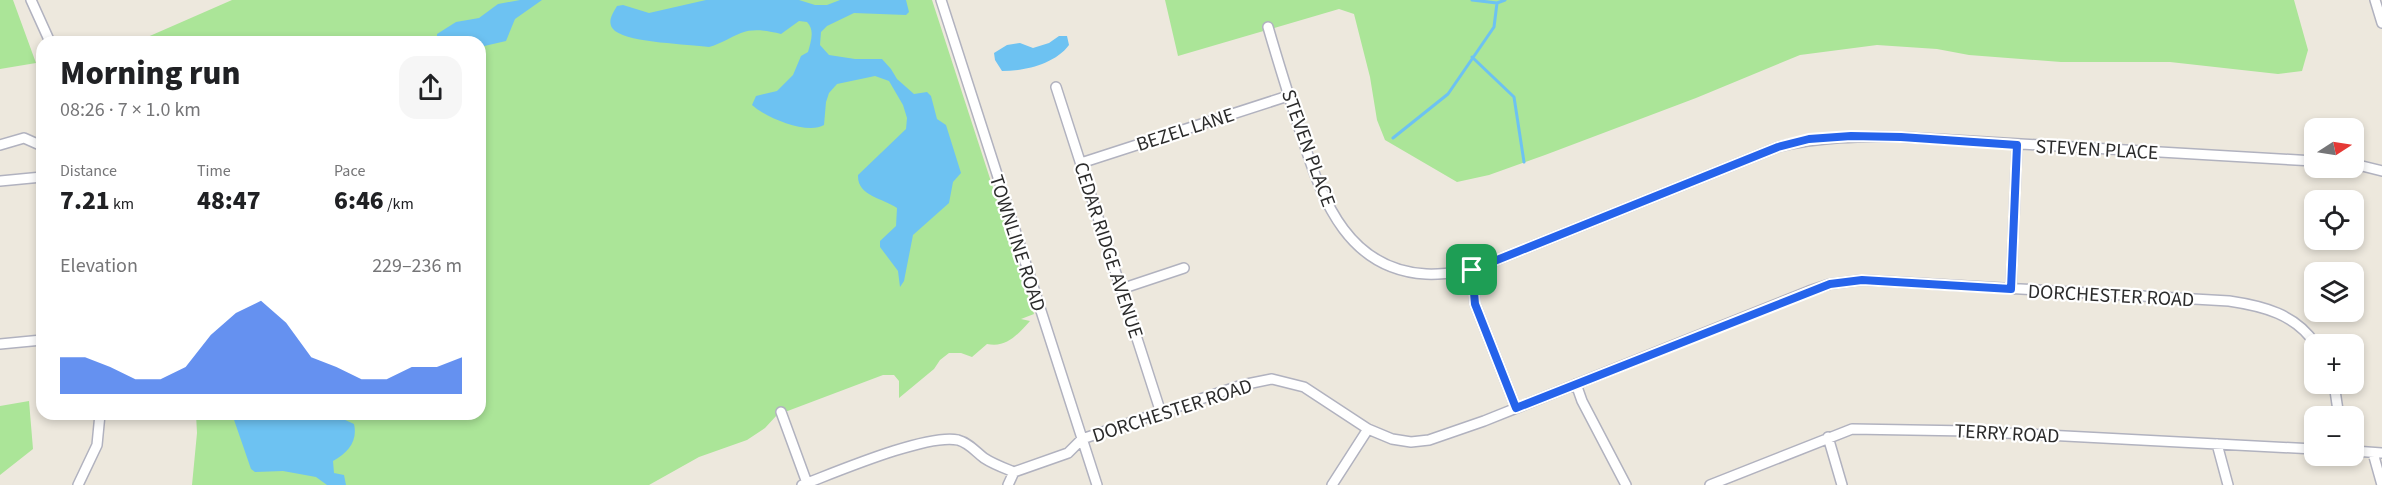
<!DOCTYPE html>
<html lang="en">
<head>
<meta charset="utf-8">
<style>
  body { margin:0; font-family:"Source Sans 3",sans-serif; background:#f6f6f6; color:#202124; height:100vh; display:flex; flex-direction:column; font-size:22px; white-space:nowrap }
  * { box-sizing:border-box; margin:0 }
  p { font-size:20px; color:#757577 }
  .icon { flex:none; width:33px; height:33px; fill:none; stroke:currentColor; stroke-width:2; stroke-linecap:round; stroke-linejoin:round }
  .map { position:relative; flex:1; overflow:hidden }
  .panel { position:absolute; left:36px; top:36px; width:450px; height:384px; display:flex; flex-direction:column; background:#fff; border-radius:18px; box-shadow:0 3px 9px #0003 }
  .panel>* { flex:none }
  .needle { width:39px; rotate:78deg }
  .fabs { position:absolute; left:2304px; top:118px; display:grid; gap:12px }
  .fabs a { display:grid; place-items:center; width:60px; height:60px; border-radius:12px; background:#fff; box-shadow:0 3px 9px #0003; font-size:30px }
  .pin { position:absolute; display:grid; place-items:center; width:51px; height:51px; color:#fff; margin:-26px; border-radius:12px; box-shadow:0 3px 9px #0006 }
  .round { display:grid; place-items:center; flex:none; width:63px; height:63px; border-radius:18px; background:#f6f6f6 }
  .head { display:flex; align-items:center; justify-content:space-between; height:102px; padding:0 24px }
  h1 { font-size:33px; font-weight:800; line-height:45px }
  .figures { display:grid; grid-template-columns:repeat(3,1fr); gap:9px; height:102px; padding:6px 24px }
  .figures div { display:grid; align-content:center }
  .figures b { font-size:26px; font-weight:800 }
  .figures small { font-size:16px; font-weight:400 }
  .figures p { font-size:16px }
  .chart { height:168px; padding:12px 24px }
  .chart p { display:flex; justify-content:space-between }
  .chart svg { width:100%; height:108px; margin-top:6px; fill:#2563eb; opacity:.7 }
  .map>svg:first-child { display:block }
  .green { fill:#abe598 }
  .water { fill:#6dc2f2 }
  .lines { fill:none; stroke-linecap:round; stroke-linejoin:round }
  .stream { stroke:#6dc2f2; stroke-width:3 }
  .minor-casing { stroke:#b1b2bf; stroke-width:12 }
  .minor { stroke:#fff; stroke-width:9 }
  .route-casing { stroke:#fff; stroke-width:12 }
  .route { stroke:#2563eb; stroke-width:8 }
  .labels { text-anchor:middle; stroke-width:4.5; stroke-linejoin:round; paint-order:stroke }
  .street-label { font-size:20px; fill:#2b2b2b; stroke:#fff }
</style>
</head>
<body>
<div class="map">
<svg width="2382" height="485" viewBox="0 0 2382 485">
  <rect width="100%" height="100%" fill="#ede8dd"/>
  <!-- green -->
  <path class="green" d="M0,0H13L36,63L0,69Z
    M232,0H932L1034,314L1021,319L1030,321C1017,335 1007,348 987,344L972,357L961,353H949L940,360L934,369L899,398V381L894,375H883L777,415L765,428L747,440L699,457L649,485H192L197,433L196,414H480V42H136Z
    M1165,0H2294L2308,50L2302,71L2278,74L2170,62H2061L1969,55L1937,49L1877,45L1800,55L1696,98L1545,155L1489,175L1457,182L1385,140L1377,120L1370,77L1354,14L1339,9L1178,56Z
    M29,401L33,449L0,475V406Z"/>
  <!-- water -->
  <path class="water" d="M520,0H542L515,19L506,41L480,47V42H437V34L456,22L479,18L498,4Z
    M706,0H799L815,5H827L840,0H906L909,12L906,15L854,13L827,26L821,32L820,45L829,55L855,59H882L891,69L897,79L914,94L927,92L931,96L937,119L946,125L961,173L953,182L949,203L913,235L904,281L900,287L898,271L880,247V241L896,226L897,208C883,198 857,196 858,175L906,129L907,118L903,105L889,81L875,76L837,84L829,93L826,102L824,125C808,135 766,118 752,105L756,96L777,91L793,75L801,56L808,52C811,41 815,30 807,22L799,21L781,34C768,31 754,28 741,33C730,37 721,44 709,47C688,44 631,43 615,31C606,24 612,14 617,6L623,5L649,13Z
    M1059,36H1067L1069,45C1055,64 1025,71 1002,71L995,60L994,53L1007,45L1020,43L1033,48L1049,43Z
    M232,414H332L354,424C358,441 348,453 333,461L334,473L344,475L346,485H327L316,477L283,471L255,472L251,469Z"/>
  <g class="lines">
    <!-- stream -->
    <path class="stream" d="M1472,0L1497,3L1505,0
      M1472,57L1514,97L1524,162
      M1393,138L1448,94L1494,27L1497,3"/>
    <defs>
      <path id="minor" d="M31,0L50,42
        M941,0L1097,485
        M2375,0L2382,23
        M1268,27C1279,65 1291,103 1303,140C1323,203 1350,270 1426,274C1442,275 1457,272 1472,270L1778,147C1819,137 1859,136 1901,137L2314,161
        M1056,87L1161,413
        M0,145L24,138L42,146
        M1081,163L1288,96
        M2354,164L2382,171
        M0,181L42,177
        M1472,270L1475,304L1516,408
        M1121,289L1184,268
        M2011,289L2017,145
        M0,344L42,340
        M1576,384L1582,401L1626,485
        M2334,384L2339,417
        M781,412L807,483
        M1828,437L1842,485
        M2217,444L2228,485
        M2354,451L2382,453
        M2373,453L2382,485
        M78,485L97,445L100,414
        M802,485C834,473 927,433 958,440C969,443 975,451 984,458C993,464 1004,468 1014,472L1068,453L1082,439L1242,385L1272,379L1304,387L1368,429L1392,439L1411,442L1429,440L1484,421L1809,291L1830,284L1862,280L2229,301C2263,306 2296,314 2316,345
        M1008,485L1014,472
        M1332,485L1368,429
        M1710,485L1852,429L1969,431L2314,449"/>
    </defs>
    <!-- minor casing -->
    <use href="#minor" class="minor-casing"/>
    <!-- minor -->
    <use href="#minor" class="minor"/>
  </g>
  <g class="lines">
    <defs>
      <path id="route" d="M1851,136L1901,137L2017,145L2011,289L1862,280L1830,284L1516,408L1475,304L1472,270L1778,147L1809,139Z"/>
    </defs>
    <!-- route casing -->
    <use href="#route" class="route-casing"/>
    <!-- route -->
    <use href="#route" class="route"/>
  </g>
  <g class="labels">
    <!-- street labels -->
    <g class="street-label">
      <text transform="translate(1185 129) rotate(-18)" y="7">BEZEL LANE</text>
      <text transform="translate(1309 148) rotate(70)" y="7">STEVEN PLACE</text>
      <text transform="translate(2097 149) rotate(3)" y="7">STEVEN PLACE</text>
      <text transform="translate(1018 243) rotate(72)" y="7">TOWNLINE ROAD</text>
      <text transform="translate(1109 250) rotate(72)" y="7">CEDAR RIDGE AVENUE</text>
      <text transform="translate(2111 295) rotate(3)" y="7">DORCHESTER ROAD</text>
      <text transform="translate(1172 410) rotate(-18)" y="7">DORCHESTER ROAD</text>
      <text transform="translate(2007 433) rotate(3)" y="7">TERRY ROAD</text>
    </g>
  </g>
</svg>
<div class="fabs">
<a><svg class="needle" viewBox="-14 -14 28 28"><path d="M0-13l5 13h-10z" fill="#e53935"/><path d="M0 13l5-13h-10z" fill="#757577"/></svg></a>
<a><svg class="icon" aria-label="locate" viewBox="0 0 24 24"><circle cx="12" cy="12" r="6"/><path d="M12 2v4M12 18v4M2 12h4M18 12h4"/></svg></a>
<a><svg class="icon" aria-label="layers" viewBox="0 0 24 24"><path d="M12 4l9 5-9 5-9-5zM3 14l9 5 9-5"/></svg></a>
<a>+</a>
<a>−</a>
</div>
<div class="pin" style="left:1472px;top:270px;background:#1e9e55"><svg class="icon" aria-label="arrive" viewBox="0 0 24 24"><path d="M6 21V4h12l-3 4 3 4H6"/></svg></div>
<section class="panel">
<div class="head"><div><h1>Morning run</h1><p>08:26 · 7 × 1.0 km</p></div><a class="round"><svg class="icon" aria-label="share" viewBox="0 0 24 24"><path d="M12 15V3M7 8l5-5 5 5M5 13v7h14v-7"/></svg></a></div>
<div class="figures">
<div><p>Distance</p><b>7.21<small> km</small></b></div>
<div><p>Time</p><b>48:47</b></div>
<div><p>Pace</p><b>6:46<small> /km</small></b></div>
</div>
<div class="chart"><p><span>Elevation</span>229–236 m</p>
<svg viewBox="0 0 160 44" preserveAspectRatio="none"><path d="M0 44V29L10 29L20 33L30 38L40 38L50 33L60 20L70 11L80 6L90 15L100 29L110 33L120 38L130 38L140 33L150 33L160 29V44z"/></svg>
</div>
</section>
</div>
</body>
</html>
